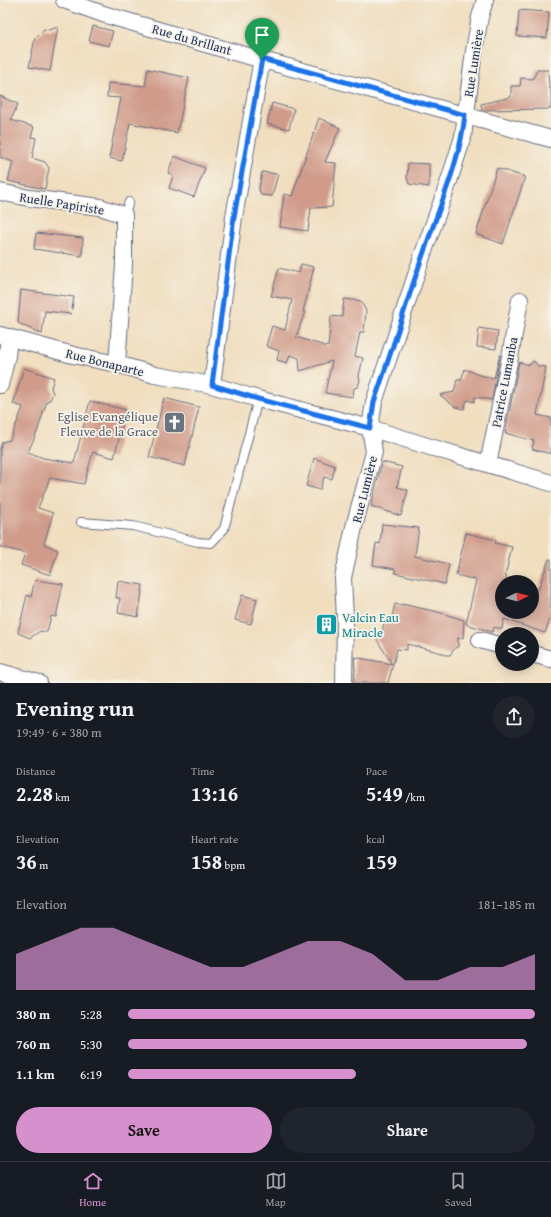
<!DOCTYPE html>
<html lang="en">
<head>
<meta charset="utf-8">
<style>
  body { margin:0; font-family:"Gentium Book Plus",serif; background:#20242c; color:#f1f3f6; height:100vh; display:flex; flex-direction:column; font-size:15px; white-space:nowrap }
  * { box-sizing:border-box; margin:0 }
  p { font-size:13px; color:#9ea1a6 }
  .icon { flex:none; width:22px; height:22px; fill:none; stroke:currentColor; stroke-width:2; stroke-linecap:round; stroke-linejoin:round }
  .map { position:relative; height:683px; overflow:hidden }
  .side { display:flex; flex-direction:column; background:#171b24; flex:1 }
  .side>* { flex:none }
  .needle { width:26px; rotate:84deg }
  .tools { position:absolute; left:495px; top:575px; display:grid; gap:8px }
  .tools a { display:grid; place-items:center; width:44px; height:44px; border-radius:50%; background:#171b24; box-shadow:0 2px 10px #0003; font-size:20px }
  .pin { position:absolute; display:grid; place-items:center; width:34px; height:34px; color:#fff; margin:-41px -17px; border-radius:50% 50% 50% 0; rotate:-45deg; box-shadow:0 0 4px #0007 }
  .pin .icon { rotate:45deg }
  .round { display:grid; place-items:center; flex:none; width:42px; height:42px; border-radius:21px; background:#20242c }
  .headline { display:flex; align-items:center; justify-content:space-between; height:68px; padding:0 16px }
  h1 { font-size:22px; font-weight:700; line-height:30px }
  .stats { display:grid; grid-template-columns:repeat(3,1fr); gap:6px; height:68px; padding:4px 16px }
  .stats div { display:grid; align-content:center }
  .stats b { font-size:20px; font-weight:700 }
  .stats small { font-size:11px; font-weight:400 }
  .stats p { font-size:11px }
  .chart { height:112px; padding:8px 16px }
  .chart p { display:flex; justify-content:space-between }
  .chart svg { width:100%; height:72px; margin-top:4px; fill:#d690ce; opacity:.7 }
  .primary-button { display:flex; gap:8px; margin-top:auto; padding:8px 16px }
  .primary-button a { flex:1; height:46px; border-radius:24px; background:#d690ce; color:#111; font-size:16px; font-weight:700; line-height:46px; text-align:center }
  .primary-button a+a { background:#20242c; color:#f1f3f6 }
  ul { padding:0 16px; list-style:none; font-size:13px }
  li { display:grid; grid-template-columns:64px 48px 1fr; align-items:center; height:30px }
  li i { height:10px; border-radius:5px; background:#d690ce }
  .dock { display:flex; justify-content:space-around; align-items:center; height:56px; border-top:1px solid #363941; background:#171b24; font-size:11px; color:#9ea1a6 }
  .dock a { display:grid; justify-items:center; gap:2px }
  .dock .on { color:#d690ce }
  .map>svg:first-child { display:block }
  .building { fill:#d09b8a }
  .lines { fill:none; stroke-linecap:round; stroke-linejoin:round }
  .lane-casing { stroke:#666c80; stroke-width:10 }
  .street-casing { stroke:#666c80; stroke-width:18 }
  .lane { stroke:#fff; stroke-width:8 }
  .street { stroke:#fff; stroke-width:16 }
  .route-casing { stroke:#fff; stroke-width:8 }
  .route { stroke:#1a73e8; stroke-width:5 }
  .labels { text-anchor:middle; stroke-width:3.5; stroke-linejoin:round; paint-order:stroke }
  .street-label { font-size:13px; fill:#1b2f5e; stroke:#f7f3e8 }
  .worship-label { font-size:13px; fill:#5b616d; stroke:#f7f3e8; text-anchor:end }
  .culture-label { font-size:13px; fill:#0d838f; stroke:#f7f3e8; text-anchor:start }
</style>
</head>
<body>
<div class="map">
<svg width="551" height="683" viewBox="0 0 551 683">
  <rect width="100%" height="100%" fill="#f7f3e8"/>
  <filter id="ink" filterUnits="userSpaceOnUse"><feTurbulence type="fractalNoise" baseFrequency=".025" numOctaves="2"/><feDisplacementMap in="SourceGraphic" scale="8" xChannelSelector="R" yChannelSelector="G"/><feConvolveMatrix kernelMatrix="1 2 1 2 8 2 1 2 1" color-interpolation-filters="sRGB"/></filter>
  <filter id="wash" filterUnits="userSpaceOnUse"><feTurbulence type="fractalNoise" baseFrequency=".012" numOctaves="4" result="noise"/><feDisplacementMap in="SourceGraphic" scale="16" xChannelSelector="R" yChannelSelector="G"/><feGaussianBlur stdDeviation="0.9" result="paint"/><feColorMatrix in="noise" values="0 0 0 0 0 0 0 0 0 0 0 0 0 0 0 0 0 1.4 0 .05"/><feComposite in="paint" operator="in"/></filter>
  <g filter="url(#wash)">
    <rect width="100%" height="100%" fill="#f0debf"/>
    <g id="blocks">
      <!-- building -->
      <path class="building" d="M519,10L549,12L547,38L517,36Z
        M93,26L113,31L109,46L89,41Z
        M58,27L50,71L29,67L35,38L44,29L49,30Z
        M148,69L189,78L177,133L130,123L122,161L109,158L121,98L107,97L108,83L145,86Z
        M537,70H548L549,88H551V109L482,110L481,104L511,97V86H520L521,78L533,79Z
        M0,96L18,104L11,120L34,127L31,137L36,138L32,158L45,162L49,168L45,189L8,181L13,162L0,157Z
        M272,103L294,109L289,129L267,124Z
        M319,118L340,128L325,162L336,163L332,207L311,208L308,231L280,227L284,194L292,196Z
        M174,156L205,168L194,197L169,188L173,175L168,173Z
        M408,163L429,164V187L409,184L407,178Z
        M497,168L525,177L503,244L476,234Z
        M262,172L278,174L272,196L261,195L259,189Z
        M36,233L83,238L82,256L34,249Z
        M301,264L314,267L303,312H305L296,337L328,347L331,316L342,317L344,299L361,301L366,311L364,332H360L355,356L363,358L359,376L360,380L358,387L354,388L353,397L325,393L332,361L300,371L299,358L290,355L287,363L277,360L279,351L266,346L272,326L285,330L292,300L271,296L279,268L299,273Z
        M21,290L74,297L71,314L45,311L42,334L18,323Z
        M479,328L498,331L496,349L477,347Z
        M500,355L492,400L475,397L474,402L467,400L464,409L455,407L440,395L454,392L457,380H461L465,369L479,375L494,378Z
        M534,361L538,366L546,367L537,415L551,418V454L532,449L534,441L505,433L519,362L529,365Z
        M24,368L54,378L51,388L53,393L50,400L47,401L37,432L28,452L43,458L74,463L90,401L126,410L114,458L93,452L84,484L50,478L38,508L53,513L44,544L58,550L50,575L21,565L25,553L0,547V449L2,442L10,440L23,407L13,404Z
        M164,398L199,407L185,466L149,457Z
        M314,458L335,466L332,479L324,477L320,490L306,486Z
        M382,462L402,467L397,487L408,490L401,516L371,506Z
        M382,524L419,528L415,556L449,564L445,584L395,573V569L373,565L376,543L380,544Z
        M466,533L496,540L495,543L512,547L505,576L507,577L505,582H502V612H532V588L538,590L549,559H551V617L545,633L504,619L502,629L494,627L492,632L466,624L476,580L456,575Z
        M35,580L63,584L56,617L51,616L47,632L40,631L30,638L18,633L27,595L31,597Z
        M118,581L143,585L138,617L118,613L120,598H116Z
        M242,595L257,599L251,624L235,620Z
        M395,604L402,606V604L438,612L464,620L463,638H458V647H456L450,655H445L442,653L407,644V650L397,649L388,683H354L355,669L354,657L392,664L377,640L378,635L382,632L385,619L391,621Z"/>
    </g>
  </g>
  <g filter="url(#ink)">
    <use href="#blocks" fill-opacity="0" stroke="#666c80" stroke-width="1"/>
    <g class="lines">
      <defs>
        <path id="lane" d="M124,215L129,202
          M81,522L133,526L198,542L211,543L224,529L258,399"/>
        <path id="street" d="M64,0L103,14L230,51L551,139
          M0,192L29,198L100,207L124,215V265L117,364
          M0,335L73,355L117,364L155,375L212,385L258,399L370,428L427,446L551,483
          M0,385L7,356L9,337
          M212,385L234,217L262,59
          M488,464L510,357L520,300
          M480,640L502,646
          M532,654L551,659
          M0,672L39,683
          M344,683L345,619L343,578L354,527L374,452L370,428L374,402L424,251L448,184L463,137L474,51L480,17L485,0"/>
      </defs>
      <!-- lane casing -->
      <use href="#lane" class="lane-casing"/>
      <!-- street casing -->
      <use href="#street" class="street-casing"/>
      <!-- lane -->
      <use href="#lane" class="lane"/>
      <!-- street -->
      <use href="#street" class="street"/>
    </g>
  </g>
  <g class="lines" filter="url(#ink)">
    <defs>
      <path id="route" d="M262,59L465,115C460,161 440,205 425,249C407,300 392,351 374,402L370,428L258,399L212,385L234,217Z"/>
    </defs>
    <!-- route casing -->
    <use href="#route" class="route-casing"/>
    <!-- route -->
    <use href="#route" class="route"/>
  </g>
  <!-- icons -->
  <defs>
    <symbol id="church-square" viewBox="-11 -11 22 22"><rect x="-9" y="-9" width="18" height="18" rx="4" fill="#6b7280" stroke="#f7f3e8"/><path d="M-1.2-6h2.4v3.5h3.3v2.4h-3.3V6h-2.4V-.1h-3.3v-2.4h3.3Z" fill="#fff"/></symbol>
    <symbol id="building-square" viewBox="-11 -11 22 22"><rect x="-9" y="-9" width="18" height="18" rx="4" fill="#0f9aa8" stroke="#f7f3e8"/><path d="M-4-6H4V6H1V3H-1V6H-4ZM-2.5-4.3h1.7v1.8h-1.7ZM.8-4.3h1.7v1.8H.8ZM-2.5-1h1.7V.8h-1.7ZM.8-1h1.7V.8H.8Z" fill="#fff"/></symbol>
  </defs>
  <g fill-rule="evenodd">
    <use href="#church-square" x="162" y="410" width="25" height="25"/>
    <use href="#building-square" x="314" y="612" width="25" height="25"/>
  </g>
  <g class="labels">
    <!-- street labels -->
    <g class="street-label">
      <text transform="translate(192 39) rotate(16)" y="5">Rue du Brillant</text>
      <text transform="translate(473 63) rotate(-81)" y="5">Rue Lumière</text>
      <text transform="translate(62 203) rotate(9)" y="5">Ruelle Papiriste</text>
      <text transform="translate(105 362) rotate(14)" y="5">Rue Bonaparte</text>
      <text transform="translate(504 382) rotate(-79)" y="5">Patrice Lumanba</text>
      <text transform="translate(364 489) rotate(-76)" y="5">Rue Lumière</text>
    </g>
    <!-- worship labels -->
    <g class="worship-label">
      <text x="158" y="421">Eglise Evangélique<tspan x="158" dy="15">Fleuve de la Grace</tspan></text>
    </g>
    <!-- culture labels -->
    <g class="culture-label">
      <text x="342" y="622">Valcin Eau<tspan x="342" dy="15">Miracle</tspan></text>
    </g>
  </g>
</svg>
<div class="tools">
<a><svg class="needle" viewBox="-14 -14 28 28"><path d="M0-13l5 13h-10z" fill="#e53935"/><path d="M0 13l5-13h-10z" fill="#9ea1a6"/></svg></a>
<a><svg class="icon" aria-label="layers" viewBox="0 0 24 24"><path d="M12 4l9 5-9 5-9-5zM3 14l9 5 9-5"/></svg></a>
</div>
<div class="pin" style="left:262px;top:59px;background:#1e9e55"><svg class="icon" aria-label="arrive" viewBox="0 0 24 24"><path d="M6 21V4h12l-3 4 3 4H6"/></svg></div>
</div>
<section class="side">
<div class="headline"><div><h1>Evening run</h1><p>19:49 · 6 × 380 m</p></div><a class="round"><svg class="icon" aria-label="share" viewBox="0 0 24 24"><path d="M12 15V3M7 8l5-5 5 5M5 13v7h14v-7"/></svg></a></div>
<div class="stats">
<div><p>Distance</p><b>2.28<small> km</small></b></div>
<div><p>Time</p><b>13:16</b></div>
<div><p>Pace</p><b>5:49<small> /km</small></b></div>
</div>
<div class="stats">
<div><p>Elevation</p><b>36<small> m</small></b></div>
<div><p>Heart rate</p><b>158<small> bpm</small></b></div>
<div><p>kcal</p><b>159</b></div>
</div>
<div class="chart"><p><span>Elevation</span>181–185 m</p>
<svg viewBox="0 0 160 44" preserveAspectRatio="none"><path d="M0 44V22L10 14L20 6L30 6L40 14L50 22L60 30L70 30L80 22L90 14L100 14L110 22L120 38L130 38L140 30L150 30L160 22V44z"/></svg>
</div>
<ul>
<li><b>380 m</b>5:28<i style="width:100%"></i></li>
<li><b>760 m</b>5:30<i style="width:98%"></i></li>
<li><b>1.1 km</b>6:19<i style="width:56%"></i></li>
</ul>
<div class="primary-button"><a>Save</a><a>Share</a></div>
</section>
<nav class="dock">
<a class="on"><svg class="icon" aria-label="home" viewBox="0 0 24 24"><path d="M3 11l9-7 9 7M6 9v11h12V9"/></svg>Home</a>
<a><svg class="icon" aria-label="map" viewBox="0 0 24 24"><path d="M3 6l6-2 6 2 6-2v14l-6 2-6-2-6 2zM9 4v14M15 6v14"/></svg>Map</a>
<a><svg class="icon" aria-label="saved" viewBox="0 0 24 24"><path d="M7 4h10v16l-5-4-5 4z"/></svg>Saved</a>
</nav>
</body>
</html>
